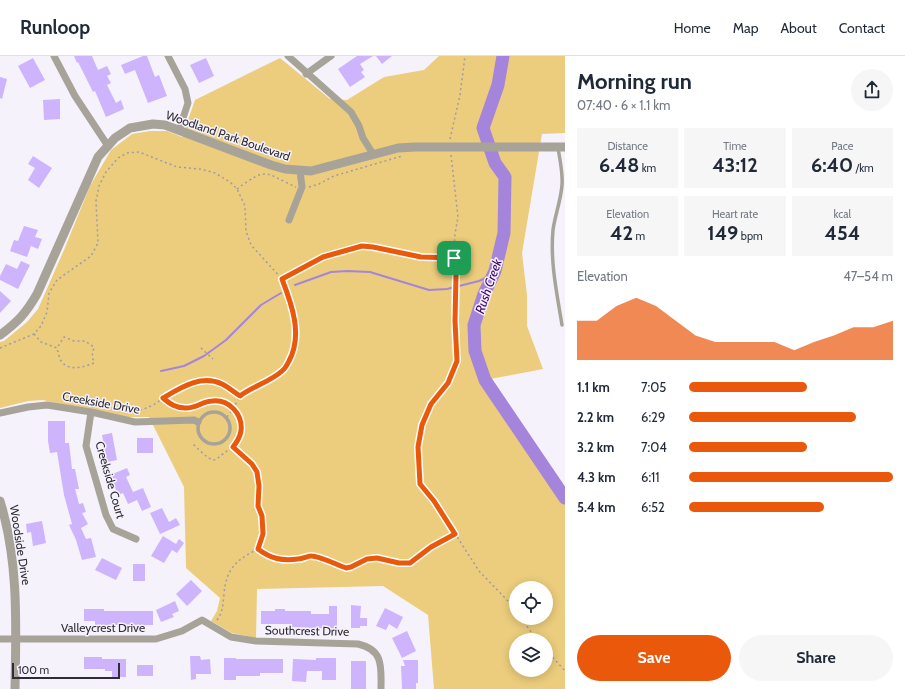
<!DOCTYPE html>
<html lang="en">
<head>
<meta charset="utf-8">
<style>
  body { margin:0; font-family:Cabin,sans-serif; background:#f6f6f7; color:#1f2937; height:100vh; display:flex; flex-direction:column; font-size:15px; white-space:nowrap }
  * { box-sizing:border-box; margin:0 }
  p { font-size:13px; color:#747a83 }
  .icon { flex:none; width:22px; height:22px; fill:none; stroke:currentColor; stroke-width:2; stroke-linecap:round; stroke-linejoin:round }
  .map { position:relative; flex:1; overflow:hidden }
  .panel { display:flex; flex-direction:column; background:#fff; width:340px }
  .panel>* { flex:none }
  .controls { position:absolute; left:509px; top:525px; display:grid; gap:8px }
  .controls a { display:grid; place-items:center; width:44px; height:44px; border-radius:50%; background:#fff; box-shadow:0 2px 10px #0003; font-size:20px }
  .scale { position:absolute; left:12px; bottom:10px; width:108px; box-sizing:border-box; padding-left:4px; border:2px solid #2f2c35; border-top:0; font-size:11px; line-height:14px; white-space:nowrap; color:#2f2c35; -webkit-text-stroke:3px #f5f2fb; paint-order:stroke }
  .pin { position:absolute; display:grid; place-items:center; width:34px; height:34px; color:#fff; margin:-17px; border-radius:8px; box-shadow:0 2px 6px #0006 }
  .round { display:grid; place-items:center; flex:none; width:42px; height:42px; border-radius:21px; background:#f6f6f7 }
  .head { display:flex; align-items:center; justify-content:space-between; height:68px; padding:0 12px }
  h1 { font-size:22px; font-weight:800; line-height:30px }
  .metrics { display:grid; grid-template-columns:repeat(3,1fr); gap:6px; height:68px; padding:4px 12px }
  .metrics div { display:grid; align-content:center; border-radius:0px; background:#f6f6f7; text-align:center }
  .metrics b { font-size:20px; font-weight:800 }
  .metrics small { font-size:11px; font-weight:400 }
  .metrics p { font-size:11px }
  .chart { height:112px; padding:8px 12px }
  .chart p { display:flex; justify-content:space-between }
  .chart svg { width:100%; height:72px; margin-top:4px; fill:#ea580c; opacity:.7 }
  .primary-button { display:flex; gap:8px; margin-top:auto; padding:8px 12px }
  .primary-button a { flex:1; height:46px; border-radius:24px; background:#ea580c; color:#fff; font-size:16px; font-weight:800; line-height:46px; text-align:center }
  .primary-button a+a { background:#f6f6f7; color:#1f2937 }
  ul { padding:0 12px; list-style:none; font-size:13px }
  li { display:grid; grid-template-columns:64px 48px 1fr; align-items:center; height:30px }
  li i { height:10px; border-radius:5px; background:#ea580c }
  header { display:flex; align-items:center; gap:24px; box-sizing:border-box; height:56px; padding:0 20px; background:#fff; border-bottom:1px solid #e0e1e3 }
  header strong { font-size:19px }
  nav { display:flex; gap:22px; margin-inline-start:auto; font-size:14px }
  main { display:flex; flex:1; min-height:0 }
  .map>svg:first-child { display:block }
  .green { fill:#eccd7d; fill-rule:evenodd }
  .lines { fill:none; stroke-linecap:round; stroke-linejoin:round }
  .stream { stroke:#a584db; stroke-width:2 }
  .river { stroke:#a584db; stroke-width:13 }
  .building { fill:#ceb4fc }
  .path { stroke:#9e9ba4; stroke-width:1.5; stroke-dasharray:2 3; stroke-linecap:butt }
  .service { stroke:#a7a399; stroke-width:3.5 }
  .minor { stroke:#a7a399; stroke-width:7 }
  .tertiary { stroke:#a7a399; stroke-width:9 }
  .route-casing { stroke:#fff; stroke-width:8 }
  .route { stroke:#ea580c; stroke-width:5 }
  .labels { text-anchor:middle; stroke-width:3; stroke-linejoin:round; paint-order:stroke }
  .street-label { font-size:12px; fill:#2f2c35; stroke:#f5f2fb }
  .water-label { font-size:13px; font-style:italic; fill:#3c006e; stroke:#f5f2fb }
</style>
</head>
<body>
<header>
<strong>Runloop</strong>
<nav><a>Home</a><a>Map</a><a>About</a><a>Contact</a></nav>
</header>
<main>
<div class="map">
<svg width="565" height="633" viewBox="0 0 565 633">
  <rect width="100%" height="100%" fill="#f5f2fb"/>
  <!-- green -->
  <path class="green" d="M439,0H565V77L542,78L522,197L527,239V270L543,313L485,324L565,442V633H434L428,559L383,530L257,533L256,582L232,577L211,565L217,555L220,542L186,512L184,431L149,361H125L88,355L43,344L28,345L0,352V286L4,285L27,266L38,253L64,194L90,130L111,94L132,78L150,75H167L182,81L195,44L280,2L330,43L347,44L384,21L424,14ZM516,532H546V562H516ZM516,584H546V614H516Z"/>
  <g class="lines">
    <!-- stream -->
    <path class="stream" d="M295,229L331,216L347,215L370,216L429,234L447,233L479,225L494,218
      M161,315L184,310L204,300L226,284L261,249L281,237"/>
    <!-- river -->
    <path class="river" d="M503,0L498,29L483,72L495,107L505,121L504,177L495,215L484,238L474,269L475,295L485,324L565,442"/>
  </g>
  <!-- building -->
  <path class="building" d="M74,0H92L98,14L107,10L111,18L107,20L111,27L107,29L116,47L121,44L124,53L106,61L95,35L93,36L78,6L77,7Z
    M143,0H147L155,21L159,19L167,40L148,47L135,14L125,18L121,9Z
    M357,0H373L360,8L364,14L361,16L365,21L350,31L338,13Z
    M376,0H392L382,8Z
    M33,2L45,24L30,32L18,10Z
    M206,2L214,20L199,27L190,9Z
    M0,21L7,23L2,43L0,42Z
    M60,43V63L44,64L43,44Z
    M33,100L52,112L39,132L28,124L35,112L28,108Z
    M24,170L38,174L35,181L42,183L38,193L31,190L27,201L10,195L14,184L18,185Z
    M21,205L30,209L18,233L0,224V220L6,208L17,213Z
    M0,235L11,245L0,257Z
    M48,365H65V387H69L72,413H75L79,433H75L79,448L83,447L86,456L82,457L88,468L81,472L86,483L91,482L96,501L82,504L76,484L69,469L72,468L64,439L57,396L50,397L48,385Z
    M112,377L117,404L107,406L102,379Z
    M137,382H153V397H137Z
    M127,412L130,419L126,421L133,436L143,432L151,451L142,455L137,444L128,448L123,437L118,439L110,419Z
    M162,452L169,466L176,462L180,469L160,478L150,457Z
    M42,465L46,487L33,490L31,476L27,477L26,468Z
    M163,480L176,488L179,483L184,487L177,497L172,494L164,507L151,500Z
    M102,502L122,512L116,524L95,514Z
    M133,508H145V525H133Z
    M191,524L202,535L187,550L176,538Z
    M175,545L179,555L172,558L174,561L161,566L156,554Z
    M351,549L361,550L360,562H367V570H360V572H351Z
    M329,550H337V573L292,571V568H261V555H275V553H285V555H311V558H329Z
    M385,552L403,561L397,573L389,568L386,574L376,570Z
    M84,553H104V555H153V569H95V565H84Z
    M407,575L416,595L402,602L392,582Z
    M190,600H200L201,604L210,603L211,618H196V623L191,624Z
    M84,601H102V603H126V621H112V615H105V613H84Z
    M224,602H236V603H283V617H260V620H236V624H224Z
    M316,602H336V624H322V615H307L306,626L292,625L293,603L316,604Z
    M403,604H418V627H416V633H402L401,610H405Z
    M351,605H366V633H351Z
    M137,609H153V620H137Z"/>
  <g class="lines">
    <!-- path -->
    <path class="path" d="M450,83L460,39L465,0
      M451,99L458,161L455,178L454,193L456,219L455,265L457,305L448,327L431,348L422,369L418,391L420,428L434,445L479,515L508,545L516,555
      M309,131L319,128L334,120L402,100
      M237,133C268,110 264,117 296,131
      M282,223L323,201L362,190L373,191L421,201L454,203
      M34,278L41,286L57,292L64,281L74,285H85L94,291L92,300L94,307C84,311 69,316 61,305C59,301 58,296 57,292
      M0,292L34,278L41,270L47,256L49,237L57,224L91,200L98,187L96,145L99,130L106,116L118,102L127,97L139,96L177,111L200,113L215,117L230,126L237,133L245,150L246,175L251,189L282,223L293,257L296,282L292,299L283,315L260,329L250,333L240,340C234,336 228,331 222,328C197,315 173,337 153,349C145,353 138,355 129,357
      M201,292L213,303
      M163,342C193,367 207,332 231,350C243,360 244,380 233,391C230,394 226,395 223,398C219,400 218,404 213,404C208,403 196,391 192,387
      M227,361L233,353L240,340
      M233,391L252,408L257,416L259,429L258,450L262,460L263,478L258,493L267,500L281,503H299L310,500L346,512L351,511L367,503L377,502L399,507H410L431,491L455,478
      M521,562L537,584
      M217,564C223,556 223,548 224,538C226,513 236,504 258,493
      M546,594L565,615"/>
    <!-- service -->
    <path class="service" d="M558,92C560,104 563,117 562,129C561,144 555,159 553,174C550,206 557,238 562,269
      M198 372a16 16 0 1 1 32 0a16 16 0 1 1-32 0Z"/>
    <!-- minor -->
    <path class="minor" d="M54,0L75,40L108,90
      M168,0L185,33L188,47L179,74
      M288,0L351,56L359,70L363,82L373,98
      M306,18L331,0
      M289,164L302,131L300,115
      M91,356L86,390L106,459L113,473L136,483
      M0,357L28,351L47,349L91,356L135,366L194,364L198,366
      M0,583H156L182,575L202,564L231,581L256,585L358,588C384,594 381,611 381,633"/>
    <!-- tertiary -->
    <path class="tertiary" d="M0,279C18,266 26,257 37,238L98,101L115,82L130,72L153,68L165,69L271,109L285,113L311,115L398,92L415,91H565
      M0,445C19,506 16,570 15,633"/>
  </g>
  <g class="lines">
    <defs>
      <path id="route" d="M362,190L373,191L421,201L454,202L456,219L455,265L457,305L448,327L431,348L422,369L418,391L420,428L434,445L455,478L431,491L410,507H399L377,502L367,503L351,511L346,512C337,509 320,500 311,500C307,500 303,503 298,503C282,505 271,503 258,493L263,478L262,460L258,450L259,430L257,416L252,408L233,391C237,386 240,381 241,375C243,358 229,343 212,345C203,345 195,353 185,352C176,352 170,348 163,342C180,332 201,318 222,328C228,331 234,336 240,340C253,330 270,326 282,315C285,313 287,309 289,305C303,279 292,249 282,223L323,201Z"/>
    </defs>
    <!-- route casing -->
    <use href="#route" class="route-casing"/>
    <!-- route -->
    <use href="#route" class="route"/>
  </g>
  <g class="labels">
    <!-- street labels -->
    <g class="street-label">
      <text transform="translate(228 80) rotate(19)" y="4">Woodland Park Boulevard</text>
      <text transform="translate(101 347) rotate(10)" y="4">Creekside Drive</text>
      <text transform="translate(110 424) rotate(74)" y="4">Creekside Court</text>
      <text transform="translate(20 489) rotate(81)" y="4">Woodside Drive</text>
      <text x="103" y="576">Valleycrest Drive</text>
      <text transform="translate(307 575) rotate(1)" y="4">Southcrest Drive</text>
    </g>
    <!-- water labels -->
    <g class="water-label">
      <text transform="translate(488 230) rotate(-71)" y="5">Rush Creek</text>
    </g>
  </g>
</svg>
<div class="controls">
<a><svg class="icon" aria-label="locate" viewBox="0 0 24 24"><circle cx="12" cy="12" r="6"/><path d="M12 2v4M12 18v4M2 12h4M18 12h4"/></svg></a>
<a><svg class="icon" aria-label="layers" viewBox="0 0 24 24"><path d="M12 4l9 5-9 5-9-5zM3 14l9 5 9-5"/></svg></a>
</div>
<div class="scale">100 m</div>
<div class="pin" style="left:454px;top:202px;background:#1e9e55"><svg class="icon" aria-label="arrive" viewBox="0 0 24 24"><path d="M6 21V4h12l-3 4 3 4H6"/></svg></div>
</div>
<section class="panel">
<div class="head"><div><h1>Morning run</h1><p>07:40 · 6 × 1.1 km</p></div><a class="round"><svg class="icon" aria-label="share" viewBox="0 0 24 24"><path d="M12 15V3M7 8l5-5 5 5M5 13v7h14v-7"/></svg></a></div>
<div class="metrics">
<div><p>Distance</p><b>6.48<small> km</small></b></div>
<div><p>Time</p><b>43:12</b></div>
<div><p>Pace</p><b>6:40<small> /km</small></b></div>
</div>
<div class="metrics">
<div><p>Elevation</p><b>42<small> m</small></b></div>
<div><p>Heart rate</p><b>149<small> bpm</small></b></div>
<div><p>kcal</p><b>454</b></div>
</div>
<div class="chart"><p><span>Elevation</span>47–54 m</p>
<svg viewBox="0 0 160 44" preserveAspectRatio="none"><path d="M0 44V20L10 20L20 11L30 6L40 11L50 20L60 29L70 33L80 33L90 33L100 33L110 38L120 33L130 29L140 24L150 24L160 20V44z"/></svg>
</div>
<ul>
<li><b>1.1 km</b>7:05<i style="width:58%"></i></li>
<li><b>2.2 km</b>6:29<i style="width:82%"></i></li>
<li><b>3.2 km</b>7:04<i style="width:58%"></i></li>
<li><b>4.3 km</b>6:11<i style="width:100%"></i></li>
<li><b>5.4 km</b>6:52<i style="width:66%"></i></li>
</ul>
<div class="primary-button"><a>Save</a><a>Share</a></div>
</section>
</main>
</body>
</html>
